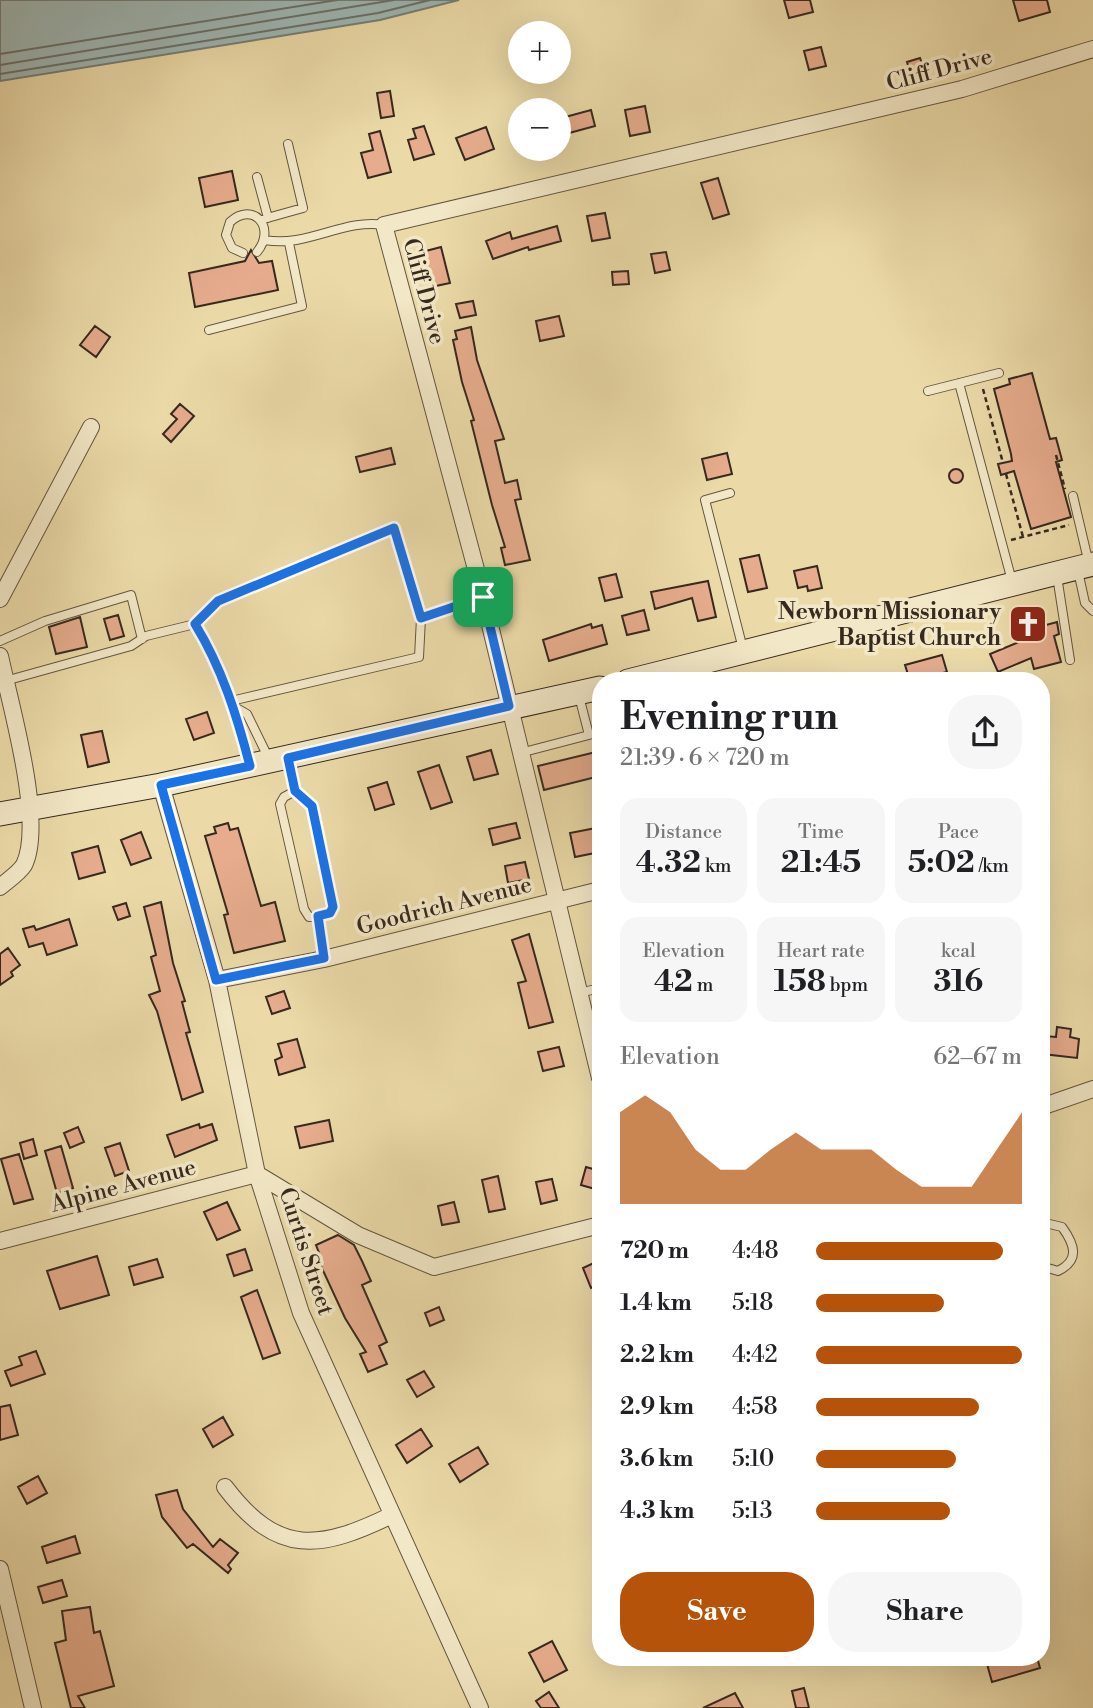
<!DOCTYPE html>
<html lang="en">
<head>
<meta charset="utf-8">
<style>
  body { margin:0; font-family:"Libre Bodoni",serif; background:#f6f6f6; color:#202124; height:100vh; display:flex; flex-direction:column; font-size:26px; white-space:nowrap }
  * { box-sizing:border-box; margin:0 }
  p { font-size:23px; color:#757577 }
  .icon { flex:none; width:38px; height:38px; fill:none; stroke:currentColor; stroke-width:2; stroke-linecap:round; stroke-linejoin:round }
  .map { position:relative; flex:1; overflow:hidden }
  .side { position:absolute; left:592px; top:672px; width:458px; height:994px; display:flex; flex-direction:column; background:#fff; border-radius:28px; box-shadow:0 7px 28px #0002 }
  .side>* { flex:none }
  .fabs { position:absolute; left:508px; top:21px; display:grid; gap:14px }
  .fabs a { display:grid; place-items:center; width:63px; height:63px; border-radius:50%; background:#fff; box-shadow:0 7px 28px #0002; font-size:35px }
  .pin { position:absolute; display:grid; place-items:center; width:60px; height:60px; color:#fff; margin:-30px; border-radius:14px; box-shadow:0 4px 10px #0006 }
  .round { display:grid; place-items:center; flex:none; width:74px; height:74px; border-radius:28px; background:#f6f6f6 }
  .overview { display:flex; align-items:center; justify-content:space-between; height:119px; padding:0 28px }
  h1 { font-size:38px; font-weight:800; line-height:52px }
  .figures { display:grid; grid-template-columns:repeat(3,1fr); gap:10px; height:119px; padding:7px 28px }
  .figures div { display:grid; align-content:center; border-radius:18px; background:#f6f6f6; text-align:center }
  .figures b { font-size:30px; font-weight:800 }
  .figures small { font-size:19px; font-weight:400 }
  .figures p { font-size:19px }
  .chart { height:196px; padding:14px 28px }
  .chart p { display:flex; justify-content:space-between }
  .chart svg { width:100%; height:126px; margin-top:7px; fill:#b45309; opacity:.7 }
  .primary-button { display:flex; gap:14px; margin-top:auto; padding:14px 28px }
  .primary-button a { flex:1; height:80px; border-radius:28px; background:#b45309; color:#fff; font-size:28px; font-weight:800; line-height:80px; text-align:center }
  .primary-button a+a { background:#f6f6f6; color:#202124 }
  ul { padding:0 28px; list-style:none; font-size:23px }
  li { display:grid; grid-template-columns:112px 84px 1fr; align-items:center; height:52px }
  li i { height:18px; border-radius:9px; background:#b45309 }
  .map>svg:first-child { display:block }
  .water { fill:#9eb7b5; stroke:#757e79; stroke-width:2 }
  .lines { fill:none; stroke-linecap:round; stroke-linejoin:round }
  .shore { stroke:#6a706a; stroke-width:2 }
  .building { fill:#e6ac8d; stroke:#37291f; stroke-width:2 }
  .service-casing { stroke:#645541; stroke-width:10 }
  .minor-casing { stroke:#645541; stroke-width:18 }
  .secondary-casing { stroke:#37291f; stroke-width:25 }
  .path { stroke:#37291f; stroke-width:2.5; stroke-dasharray:5 3.5; stroke-linecap:butt }
  .service { stroke:#f2e7c6; stroke-width:8 }
  .minor { stroke:#f2e7c6; stroke-width:16 }
  .secondary { stroke:#f2e7c6; stroke-width:23 }
  .route-casing { stroke:#fff; stroke-width:14 }
  .route { stroke:#1a73e8; stroke-width:9 }
  .labels { text-anchor:middle; stroke-width:7; stroke-linejoin:round; paint-order:stroke }
  .street-label { font-size:23px; fill:#37291f; stroke:#f2e7c6 }
  .poi-label { font-size:23px; font-weight:bold; fill:#37291f; stroke:#f2e7c6; text-anchor:end }
</style>
</head>
<body>
<div class="map">
<svg width="1093" height="1708" viewBox="0 0 1093 1708">
  <rect width="100%" height="100%" fill="#ebdaa8"/>
  <filter id="stains"><feTurbulence type="fractalNoise" baseFrequency=".00286" numOctaves="4"/><feColorMatrix values="0 0 0 0 .2 0 0 0 0 .09 0 0 0 0 .02 0 0 0 .5 -.17"/></filter>
  <radialGradient id="worn" r=".72"><stop offset=".6" stop-color="#630" stop-opacity="0"/><stop offset="1" stop-color="#630" stop-opacity=".3"/></radialGradient>
  <!-- water -->
  <path class="water" d="M0,0H459L380,20L0,81Z"/>
  <g class="lines">
    <!-- shore -->
    <path class="shore" d="M0,54L337,0
      M0,65L394,0
      M0,74L378,13L430,0"/>
  </g>
  <!-- building -->
  <path class="building" d="M784,0H810L813,12L789,18Z
    M1013,0H1047L1050,12L1019,21Z
    M821,47L826,66L809,70L804,51Z
    M920,58L926,74L912,78L907,62Z
    M390,91L394,116L381,118L377,93Z
    M645,106L650,132L630,136L625,110Z
    M591,110L595,126L562,135L558,119Z
    M424,126L434,154L414,160L408,140L416,138L413,129Z
    M486,127L494,149L465,160L456,138Z
    M380,131L391,172L368,178L361,153L373,150L369,134Z
    M232,171L238,200L205,207L199,178Z
    M718,178L729,214L713,219L701,183Z
    M605,213L610,238L592,241L587,216Z
    M557,226L561,241L529,250L528,247L493,259L486,241L510,232L512,239Z
    M441,247L450,283L431,287L422,252Z
    M251,250L259,263L272,261L278,290L195,307L189,273L245,261Z
    M666,252L670,270L655,273L651,254Z
    M628,271L629,284L613,285L612,272Z
    M473,301L476,315L460,318L456,304Z
    M559,316L564,336L540,341L536,321Z
    M95,326L110,337L96,357L80,345Z
    M471,327L477,360L504,439L495,441L505,483L517,480L521,499L515,500L530,560L505,565L501,548L505,547L492,505L471,421L474,420L462,382L453,340L457,339L455,331Z
    M1032,373L1050,439L1056,438L1062,460L1056,462L1071,517L1031,529L1014,471L1001,475L998,464L1012,461L1011,454L994,389L1010,384L1009,379Z
    M180,404L194,416L171,442L163,434L177,419L171,414Z
    M391,448L395,464L360,472L356,457Z
    M727,453L732,474L707,480L702,459Z
    M949 476a7 7 0 1 1 14 0a7 7 0 1 1-14 0Z
    M759,555L767,588L748,592L740,559Z
    M817,566L822,588L808,591L807,586L798,588L794,571Z
    M616,574L622,597L605,601L599,578Z
    M708,581L716,617L698,621L692,598L655,609L651,592Z
    M644,610L649,630L627,635L622,616Z
    M118,615L124,636L110,640L104,619Z
    M80,617L87,647L56,654L49,627Z
    M1057,622L1059,634L1054,636L1061,662L1034,669L1031,658L998,672L990,654L1026,639L1024,631Z
    M591,624L592,628L602,625L607,644L549,661L543,640Z
    M942,655L947,672L910,681L905,665Z
    M207,712L214,733L194,740L186,719Z
    M102,731L109,762L88,767L81,735Z
    M491,750L498,774L474,780L467,757Z
    M600,751V776L544,790L538,766Z
    M439,765L452,802L431,809L418,772Z
    M387,782L394,804L375,810L368,788Z
    M228,823L230,830L238,828L261,906L275,902L285,941L234,953L224,915L228,914L205,836L216,833L214,827Z
    M516,823L520,838L493,845L489,829Z
    M596,828L600,852L575,857L570,833Z
    M141,832L151,858L131,865L121,840Z
    M98,846L105,872L79,879L72,853Z
    M525,862L529,879L508,883L505,866Z
    M161,902L173,963L185,1001L182,1002L190,1032L186,1033L203,1092L182,1100L157,1011L149,995L160,991L151,957L156,955L144,907Z
    M126,903L130,916L118,920L113,907Z
    M69,919L77,945L47,955L43,943L29,947L23,929L34,926L36,930Z
    M529,934L553,1022L529,1028L518,983L526,981L512,940Z
    M8,948L20,965L11,972L13,976L0,985V954Z
    M284,991L290,1008L272,1014L266,997Z
    M1057,1027L1071,1029L1070,1037L1079,1039L1077,1058L1043,1054L1045,1036L1056,1037Z
    M297,1039L305,1067L279,1075L275,1060L282,1057L278,1044Z
    M559,1047L564,1066L543,1071L538,1052Z
    M329,1120L333,1141L300,1148L295,1127Z
    M199,1124L200,1128L212,1124L217,1140L175,1157L167,1135Z
    M78,1127L84,1142L70,1148L64,1133Z
    M33,1139L37,1155L24,1159L20,1143Z
    M120,1143L129,1171L115,1176L105,1148Z
    M61,1146L73,1188L57,1193L45,1151Z
    M19,1154L33,1199L14,1204L1,1159Z
    M586,1167L600,1171L595,1189L581,1185Z
    M498,1176L505,1209L489,1212L482,1180Z
    M552,1179L557,1200L541,1204L536,1182Z
    M227,1202L240,1230L217,1240L204,1212Z
    M454,1202L459,1222L442,1225L438,1206Z
    M338,1235L354,1245L362,1261L371,1281L362,1285L387,1342L379,1346L387,1364L368,1372L360,1354L366,1352L345,1318L320,1264L323,1263L316,1245Z
    M245,1249L252,1270L234,1276L227,1255Z
    M97,1256L109,1295L60,1309L47,1271Z
    M157,1259L163,1277L134,1285L129,1267Z
    M600,1260V1284L591,1288L583,1268Z
    M257,1290L280,1353L263,1359L241,1297Z
    M439,1307L444,1320L430,1326L425,1313Z
    M36,1351L45,1374L11,1386L5,1371L22,1365L19,1357Z
    M424,1371L434,1387L417,1397L407,1380Z
    M10,1405L18,1435L0,1440V1407Z
    M223,1417L233,1435L213,1447L203,1429Z
    M421,1429L432,1446L407,1463L396,1445Z
    M478,1447L488,1464L460,1482L449,1464Z
    M38,1476L47,1493L27,1504L18,1487Z
    M177,1490L183,1509L213,1547L220,1539L238,1553L228,1565L231,1569L228,1573L193,1544L187,1548L162,1517L156,1495Z
    M75,1536L80,1553L47,1563L42,1547Z
    M62,1580L67,1596L43,1603L38,1587Z
    M90,1607L94,1633L100,1631L114,1686L78,1696L85,1708H71L55,1643L66,1640L62,1611Z
    M552,1641L567,1670L544,1682L529,1653Z
    M1010,1657H1037L1040,1668L992,1682L987,1664Z
    M804,1688L809,1708H796L792,1691Z
    M549,1692L559,1708H541L536,1701Z
    M735,1693L743,1708H703Z"/>
  <g class="lines">
    <defs>
      <path id="service" d="M257,177L268,218
        M260,220L303,208L288,144
        M265,240C307,248 344,218 384,225
        M243,253L232,248L226,235L230,222C253,201 277,227 257,252
        M209,330L302,306L289,243
        M959,383L1012,581
        M928,391L999,373
        M730,493L705,500L743,649
        M1073,496L1089,564
        M1078,571L1085,603L1093,611
        M1057,576L1070,660
        M421,618L483,597
        M195,624L218,601L394,528L421,618L419,657L231,701
        M0,641L45,621L131,595L142,639
        M5,681L131,646L146,636L195,624L214,655L233,706
        M520,753L589,735L579,696
        M289,761L295,791L312,806L333,907C327,916 319,917 309,917L304,909L280,804L284,797L295,791
        M249,762L233,706L247,714L269,759
        M318,917L324,959
        M579,993L600,988
        M1041,1222L1062,1227C1075,1245 1080,1260 1058,1271L1041,1266"/>
      <path id="minor" d="M0,599L91,427
        M0,656C10,704 45,822 24,865C19,873 7,881 0,887
        M161,785L217,980L257,1174L301,1313L480,1708
        M217,980L324,959L600,890
        M600,1078L481,588L384,225L962,89L1093,49
        M1041,1107L1093,1089
        M0,1241L257,1174L358,1235L434,1267L600,1225
        M225,1487C278,1557 320,1550 392,1515
        M0,1569L33,1708"/>
      <path id="secondary" d="M628,681L1093,564
        M0,814L161,785L600,688"/>
    </defs>
    <!-- service casing -->
    <use href="#service" class="service-casing"/>
    <!-- minor casing -->
    <use href="#minor" class="minor-casing"/>
    <!-- secondary casing -->
    <use href="#secondary" class="secondary-casing"/>
    <!-- path -->
    <path class="path" d="M983,389L1003,463
      M1056,455L1065,489
      M1006,474L1023,537
      M1011,540L1069,525"/>
    <!-- service -->
    <use href="#service" class="service"/>
    <!-- minor -->
    <use href="#minor" class="minor"/>
    <!-- secondary -->
    <use href="#secondary" class="secondary"/>
  </g>
  <g class="lines">
    <defs>
      <path id="route" d="M394,528L421,618L483,597L509,706L288,758L295,791L312,806L333,907L330,913L318,916L324,958L216,980L161,785L250,766C237,716 222,668 195,624L218,601Z"/>
    </defs>
    <!-- route casing -->
    <use href="#route" class="route-casing"/>
    <!-- route -->
    <use href="#route" class="route"/>
  </g>
  <!-- icons -->
  <defs>
    <symbol id="church-square" viewBox="-11 -11 22 22"><rect x="-9" y="-9" width="18" height="18" rx="4" fill="#8f2418" stroke="#f2e7c6"/><path d="M-1.2-6h2.4v3.5h3.3v2.4h-3.3V6h-2.4V-.1h-3.3v-2.4h3.3Z" fill="#fff"/></symbol>
  </defs>
  <g fill-rule="evenodd">
    <use href="#church-square" x="1006" y="602" width="44" height="44"/>
  </g>
  <g class="labels">
    <!-- street labels -->
    <g class="street-label">
      <text transform="translate(939 69) rotate(-15)" y="8">Cliff Drive</text>
      <text transform="translate(425 291) rotate(75)" y="8">Cliff Drive</text>
      <text transform="translate(444 905) rotate(-14)" y="8">Goodrich Avenue</text>
      <text transform="translate(123 1185) rotate(-15)" y="8">Alpine Avenue</text>
      <text transform="translate(307 1251) rotate(72)" y="8">Curtis Street</text>
    </g>
    <!-- poi labels -->
    <g class="poi-label">
      <text x="1001" y="619">Newborn Missionary<tspan x="1001" dy="26">Baptist Church</tspan></text>
    </g>
  </g>
  <rect width="100%" height="100%" filter="url(#stains)"/>
  <rect width="100%" height="100%" fill="url(#worn)"/>
</svg>
<div class="fabs">
<a>+</a>
<a>−</a>
</div>
<div class="pin" style="left:483px;top:597px;background:#1e9e55"><svg class="icon" aria-label="arrive" viewBox="0 0 24 24"><path d="M6 21V4h12l-3 4 3 4H6"/></svg></div>
<section class="side">
<div class="overview"><div><h1>Evening run</h1><p>21:39 · 6 × 720 m</p></div><a class="round"><svg class="icon" aria-label="share" viewBox="0 0 24 24"><path d="M12 15V3M7 8l5-5 5 5M5 13v7h14v-7"/></svg></a></div>
<div class="figures">
<div><p>Distance</p><b>4.32<small> km</small></b></div>
<div><p>Time</p><b>21:45</b></div>
<div><p>Pace</p><b>5:02<small> /km</small></b></div>
</div>
<div class="figures">
<div><p>Elevation</p><b>42<small> m</small></b></div>
<div><p>Heart rate</p><b>158<small> bpm</small></b></div>
<div><p>kcal</p><b>316</b></div>
</div>
<div class="chart"><p><span>Elevation</span>62–67 m</p>
<svg viewBox="0 0 160 44" preserveAspectRatio="none"><path d="M0 44V12L10 6L20 12L30 25L40 32L50 32L60 25L70 19L80 25L90 25L100 25L110 32L120 38L130 38L140 38L150 25L160 12V44z"/></svg>
</div>
<ul>
<li><b>720 m</b>4:48<i style="width:91%"></i></li>
<li><b>1.4 km</b>5:18<i style="width:62%"></i></li>
<li><b>2.2 km</b>4:42<i style="width:100%"></i></li>
<li><b>2.9 km</b>4:58<i style="width:79%"></i></li>
<li><b>3.6 km</b>5:10<i style="width:68%"></i></li>
<li><b>4.3 km</b>5:13<i style="width:65%"></i></li>
</ul>
<div class="primary-button"><a>Save</a><a>Share</a></div>
</section>
</div>
</body>
</html>
